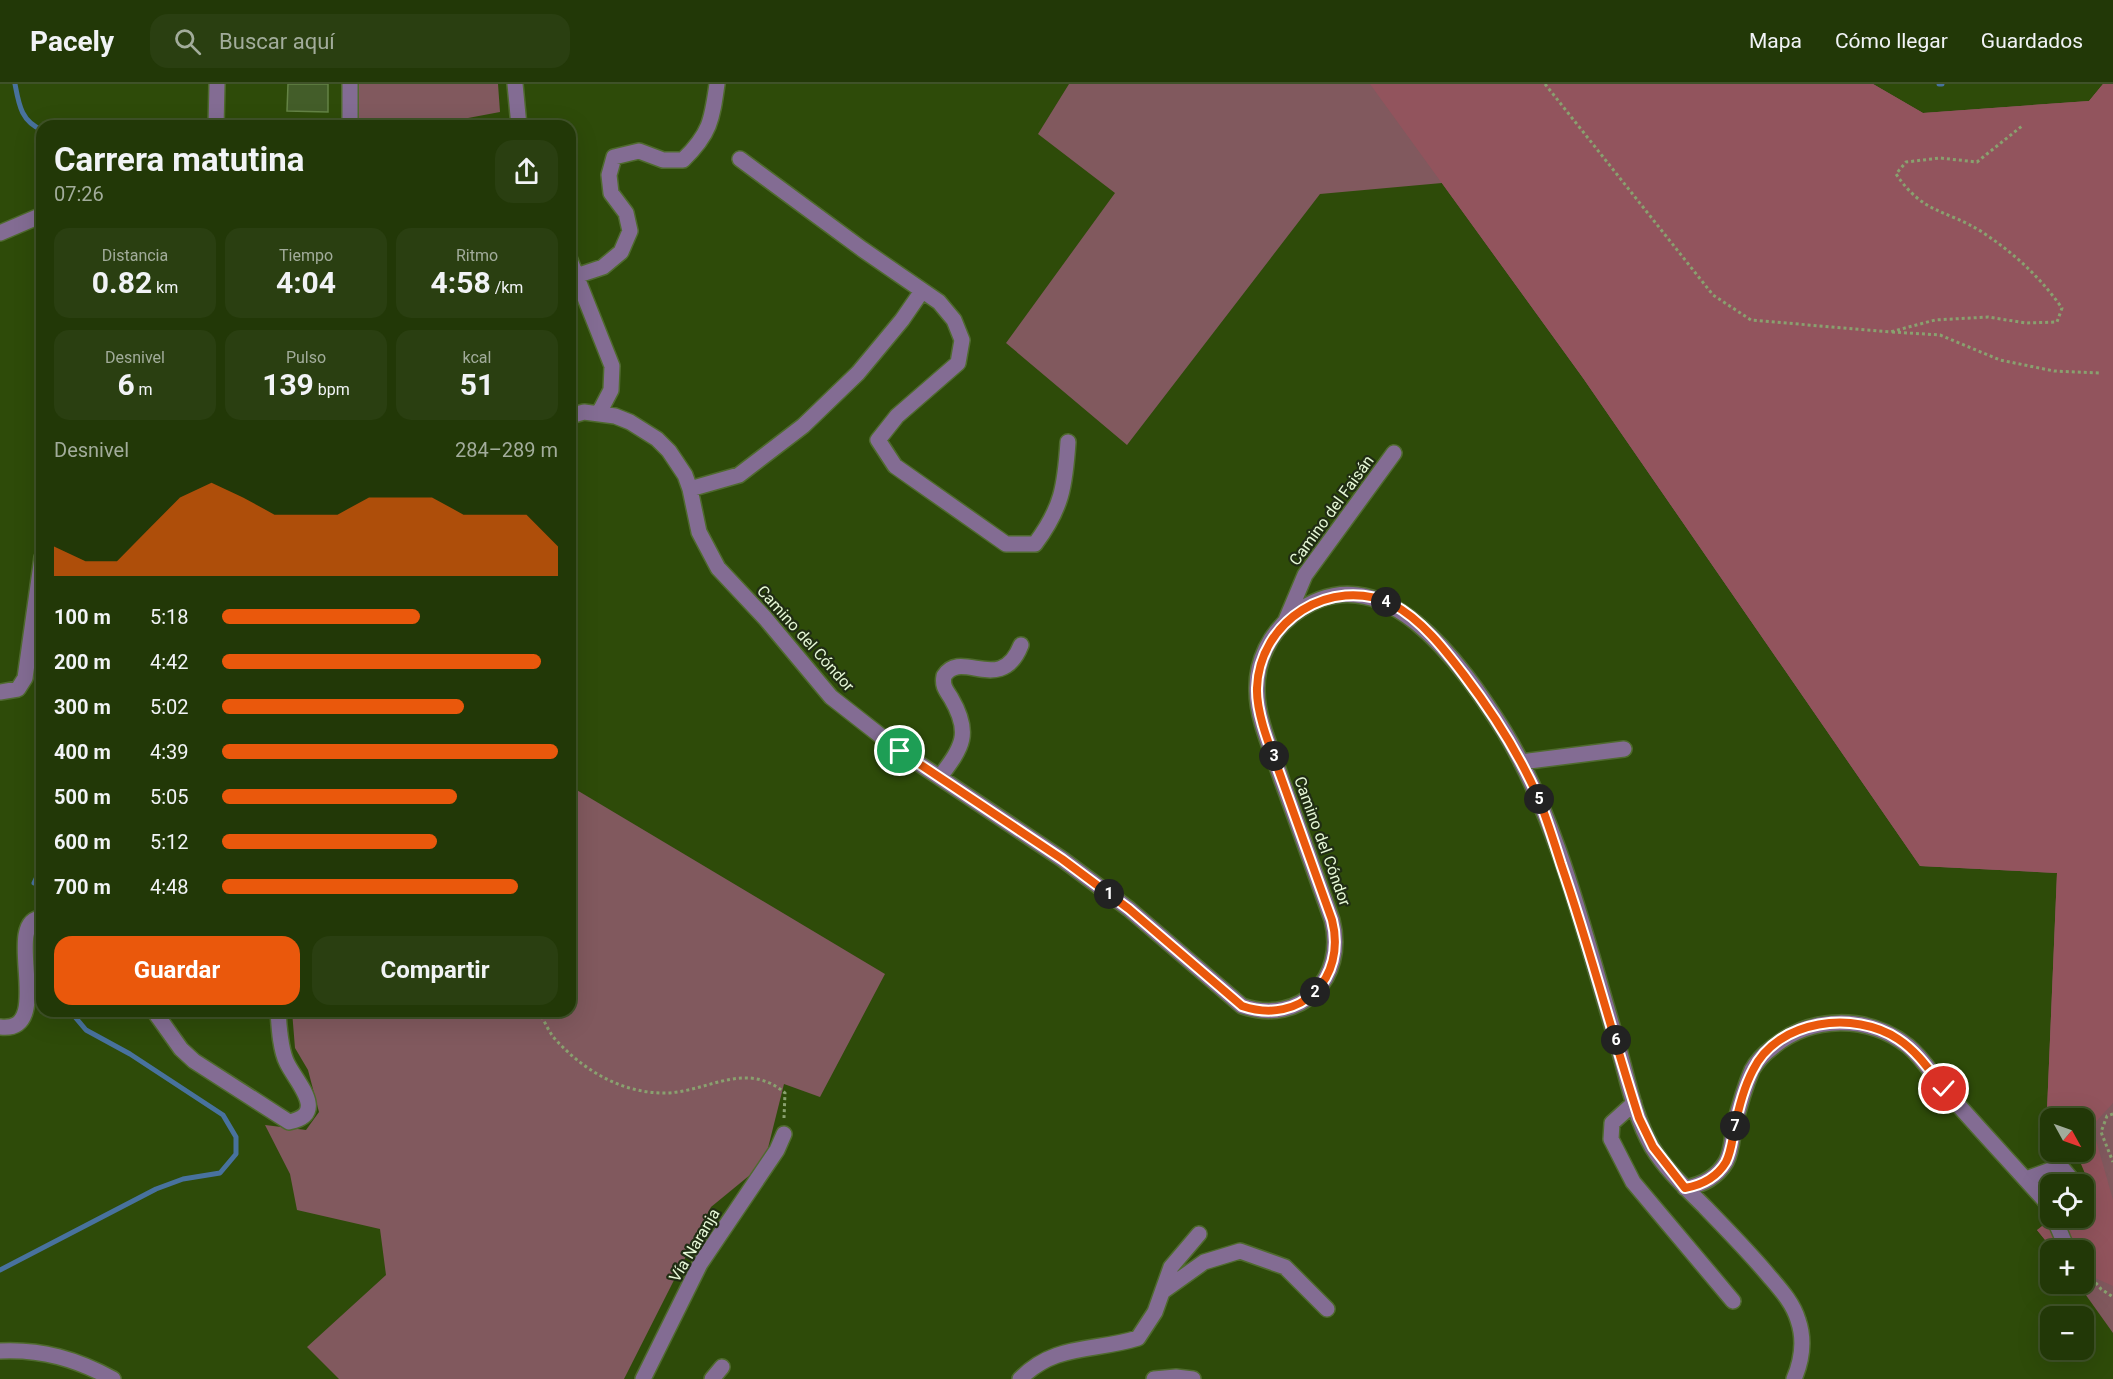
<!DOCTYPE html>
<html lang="es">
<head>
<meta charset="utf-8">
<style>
  body { margin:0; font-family:Roboto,sans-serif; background:#2a3f11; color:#f1f3f6; height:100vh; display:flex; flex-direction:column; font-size:22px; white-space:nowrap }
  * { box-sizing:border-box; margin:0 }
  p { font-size:20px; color:#a2ac9b }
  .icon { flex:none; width:33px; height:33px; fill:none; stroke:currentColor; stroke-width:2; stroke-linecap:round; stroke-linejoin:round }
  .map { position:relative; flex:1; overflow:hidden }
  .side { position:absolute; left:36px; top:36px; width:540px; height:897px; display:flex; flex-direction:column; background:#223807; border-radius:18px; box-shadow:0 6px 24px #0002,0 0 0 2px #3f5228 }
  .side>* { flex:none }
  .needle { width:39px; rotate:130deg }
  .controls { position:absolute; left:2040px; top:1024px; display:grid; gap:12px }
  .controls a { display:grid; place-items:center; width:54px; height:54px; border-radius:12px; background:#223807; box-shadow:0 6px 24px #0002,0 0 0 2px #3f5228; font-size:30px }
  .pin { position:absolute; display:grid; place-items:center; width:51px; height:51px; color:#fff; margin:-26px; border:3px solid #fff; border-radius:50%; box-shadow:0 2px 6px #0007 }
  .km { position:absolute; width:30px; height:30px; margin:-15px; border-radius:50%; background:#222; color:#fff; font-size:16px; line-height:30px; text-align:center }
  .round { display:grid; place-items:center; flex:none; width:63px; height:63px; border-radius:18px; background:#2a3f11 }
  .headline { display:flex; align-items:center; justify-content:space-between; height:102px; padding:0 18px }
  h1 { font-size:33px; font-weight:700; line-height:45px }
  .figures { display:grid; grid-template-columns:repeat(3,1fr); gap:9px; height:102px; padding:6px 18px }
  .figures div { display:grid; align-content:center; border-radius:15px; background:#2a3f11; text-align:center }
  .figures b { font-size:30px; font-weight:700 }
  .figures small { font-size:16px; font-weight:400 }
  .figures p { font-size:16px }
  .chart { height:168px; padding:12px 18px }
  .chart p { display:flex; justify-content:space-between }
  .chart svg { width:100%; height:108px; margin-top:6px; fill:#ea580c; opacity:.7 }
  .primary-button { display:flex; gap:12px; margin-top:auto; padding:12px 18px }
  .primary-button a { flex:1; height:69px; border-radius:18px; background:#ea580c; color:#fff; font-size:24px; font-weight:700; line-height:69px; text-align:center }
  .primary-button a+a { background:#2a3f11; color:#f1f3f6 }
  ul { padding:0 18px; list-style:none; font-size:20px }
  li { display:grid; grid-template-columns:96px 72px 1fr; align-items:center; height:45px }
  li i { height:15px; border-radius:8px; background:#ea580c }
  header { display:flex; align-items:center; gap:36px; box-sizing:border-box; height:84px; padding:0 30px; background:#223807; border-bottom:2px solid #3f5228 }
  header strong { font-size:28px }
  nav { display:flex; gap:33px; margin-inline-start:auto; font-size:21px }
  .search { width:420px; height:54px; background:#2a3f11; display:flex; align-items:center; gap:15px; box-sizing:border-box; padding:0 21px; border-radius:18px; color:#a2ac9b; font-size:22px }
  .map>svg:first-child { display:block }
  .green { fill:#81595e }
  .forest { fill:#92545d }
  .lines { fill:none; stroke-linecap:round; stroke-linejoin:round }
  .stream { stroke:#48729e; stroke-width:5 }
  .building { fill:#435d29; stroke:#648345; stroke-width:1.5 }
  .minor-casing { stroke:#4f6a2e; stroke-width:18 }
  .path { stroke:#89a16f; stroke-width:3; stroke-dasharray:3 3; stroke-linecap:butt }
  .minor { stroke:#836c93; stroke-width:15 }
  .route-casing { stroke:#fff; stroke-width:12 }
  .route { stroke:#ea580c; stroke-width:8 }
  .labels { text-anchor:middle; stroke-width:4.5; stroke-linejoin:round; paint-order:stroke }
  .street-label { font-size:16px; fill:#e6f8d7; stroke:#202d13 }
</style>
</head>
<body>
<header>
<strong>Pacely</strong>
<div class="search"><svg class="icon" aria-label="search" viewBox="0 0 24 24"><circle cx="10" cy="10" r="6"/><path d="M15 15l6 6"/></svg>Buscar aquí</div>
<nav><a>Mapa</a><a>Cómo llegar</a><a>Guardados</a></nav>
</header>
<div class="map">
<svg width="2113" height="1295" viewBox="0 0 2113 1295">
  <rect width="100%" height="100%" fill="#2e4b09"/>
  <!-- green -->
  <path class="green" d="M355,0H498L500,28L452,37L453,42H357Z
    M1069,0H1873L1923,29L2089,17L2103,0H2113V1249L2078,1200H2084V1167H2054L2037,1146L2084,1134V1110L2091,1104L2084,1068V1035H2053L2047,1027L2057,789L1920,782L1583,294L1442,99L1320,110L1127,361L1006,259L1115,109L1038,50Z
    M570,702L885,890L820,1013L784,1000L767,1068L750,1091L711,1123L624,1295H339L307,1263L386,1191L380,1145L297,1126L290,1090L265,1041L306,1046L319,1028L308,986L295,964L292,927H570Z"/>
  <!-- forest -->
  <path class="forest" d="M1370,0H1873L1923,29L2089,17L2103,0H2113V1019L2092,1042L2113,1116V1202L2084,1189V1167H2054L2037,1146L2052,1134H2084V1110L2091,1104L2076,1068H2084V1035H2053L2047,1027L2057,789L1920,782L1583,294Z"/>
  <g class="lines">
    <!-- stream -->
    <path class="stream" d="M15,0C19,21 21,37 42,46
      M1939,0H1942
      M34,799L42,782
      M30,869L42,892
      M0,1186L156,1105L183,1095L220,1089L236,1070V1053L223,1031L130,970L86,946L70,927"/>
  </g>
  <!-- building -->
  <path class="building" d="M288,0H328V28L287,27Z"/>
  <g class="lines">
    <defs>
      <path id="minor" d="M350,0V42
        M515,0L519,42
        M216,42L217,0
        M740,75L862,165L939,218L954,236L962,256L958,279L897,332L878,356L895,382L1006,460H1035C1062,424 1065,402 1068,358
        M0,149L42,131
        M570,176L612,282L611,306L599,329
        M576,192L603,183L621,168L630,147L626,129L611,109L609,91L614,73L639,67L663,76H683C710,50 712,36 717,0
        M570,332L584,328L615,332L630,338L657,355L669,367L685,391L690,405L699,448L718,484L765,534L831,613L900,667L1062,775L1129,825L1242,922C1301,942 1347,894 1332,836C1315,789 1299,743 1282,697C1273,669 1257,636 1257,607C1256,577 1270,549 1293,531C1381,462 1463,582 1504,647C1558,736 1586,856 1616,955C1627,991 1633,1030 1652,1063C1666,1086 1686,1104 1705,1123C1727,1146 1749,1168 1769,1192C1781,1206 1793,1219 1798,1236C1805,1256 1802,1276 1794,1295
        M690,405L739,391L803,342L858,289L902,236L922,207
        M1286,536L1305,491L1394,369
        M0,608L18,605L25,594L42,473
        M1521,678L1624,665
        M940,693C962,663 972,650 951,614C946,606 942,602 944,592C961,564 1001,612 1021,561
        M154,927L181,965L194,977L289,1038C329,1030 296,998 287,979C280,965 279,942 278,927
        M0,943C57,950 0,836 42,834
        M1634,1019L1612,1039L1611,1055L1633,1098L1733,1217
        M2026,1095L2056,1084H2062L2073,1097L2072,1101
        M1685,1104C1702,1101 1717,1093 1726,1078C1732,1067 1732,1054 1734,1043C1739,1023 1744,1005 1752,986C1757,977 1765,969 1773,963C1812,931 1868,931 1908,962C1923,974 1933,992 1946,1007C1979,1045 2013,1081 2046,1118L2050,1127
        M2054,1134L2068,1167
        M1162,1208L1204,1178L1240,1167L1285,1183L1327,1225
        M0,1267C42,1265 76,1275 113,1295
        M643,1295L700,1180L777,1066L784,1050
        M712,1295L722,1283
        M1020,1295C1055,1259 1094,1268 1138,1254L1155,1228L1171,1183L1199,1150
        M1154,1295L1176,1293L1193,1295"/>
    </defs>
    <!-- minor casing -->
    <use href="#minor" class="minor-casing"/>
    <!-- path -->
    <path class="path" d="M1545,0L1713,211L1751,236L1890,248L1935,236L1988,233L2026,239L2057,238L2062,224C2040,193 2014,169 1982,148C1946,125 1924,131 1896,90L1906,78L1940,74L1977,78L2022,42
      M1892,248L1940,251L2000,276L2054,287L2100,289
      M570,730L575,729
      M539,927C544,936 548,947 555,955C584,987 623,1010 667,1009C710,1007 746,976 785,1009L784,1034
      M2113,1030L2107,1032L2101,1048L2113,1078
      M2084,1185L2101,1205L2113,1213"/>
    <!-- minor -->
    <use href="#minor" class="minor"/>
  </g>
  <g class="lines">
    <defs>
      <path id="route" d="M900,667L1062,775L1129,825L1242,922C1301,942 1347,894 1332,836C1315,789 1299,743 1282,696C1273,670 1256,632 1257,604C1259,537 1331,491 1392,520C1421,535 1445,566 1464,591C1493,629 1519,670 1538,713C1547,735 1554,758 1561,780C1590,864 1612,950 1639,1034L1653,1063L1685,1104C1702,1101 1717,1093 1726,1078C1731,1068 1732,1057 1734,1047C1738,1026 1743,1005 1753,986C1778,935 1855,926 1898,955C1918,968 1930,987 1944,1005"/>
    </defs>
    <!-- route casing -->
    <use href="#route" class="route-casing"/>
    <!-- route -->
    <use href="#route" class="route"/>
  </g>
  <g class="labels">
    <!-- street labels -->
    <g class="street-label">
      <text transform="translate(1331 426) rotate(-54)" y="6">Camino del Faisán</text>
      <text transform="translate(806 554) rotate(48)" y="6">Camino del Cóndor</text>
      <text transform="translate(1323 757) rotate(70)" y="6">Camino del Cóndor</text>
      <text transform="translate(694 1161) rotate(-59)" y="6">Vía Naranja</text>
    </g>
  </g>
</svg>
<div class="controls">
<a><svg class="needle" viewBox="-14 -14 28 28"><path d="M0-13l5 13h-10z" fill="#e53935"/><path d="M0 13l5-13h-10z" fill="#a2ac9b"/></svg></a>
<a><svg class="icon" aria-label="locate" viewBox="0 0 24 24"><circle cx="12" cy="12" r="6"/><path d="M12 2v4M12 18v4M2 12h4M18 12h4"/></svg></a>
<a>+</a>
<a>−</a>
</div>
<div class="pin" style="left:900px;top:667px;background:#1e9e55"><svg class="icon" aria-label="arrive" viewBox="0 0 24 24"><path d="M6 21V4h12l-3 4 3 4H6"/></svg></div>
<div class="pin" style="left:1944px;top:1005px;background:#d93025"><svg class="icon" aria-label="check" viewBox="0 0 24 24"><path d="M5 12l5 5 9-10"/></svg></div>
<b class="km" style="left:1109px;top:810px">1</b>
<b class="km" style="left:1315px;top:908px">2</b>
<b class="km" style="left:1274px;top:672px">3</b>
<b class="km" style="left:1386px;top:518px">4</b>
<b class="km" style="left:1539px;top:715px">5</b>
<b class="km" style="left:1616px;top:956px">6</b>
<b class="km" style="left:1735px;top:1042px">7</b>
<section class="side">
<div class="headline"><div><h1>Carrera matutina</h1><p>07:26</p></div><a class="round"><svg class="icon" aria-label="share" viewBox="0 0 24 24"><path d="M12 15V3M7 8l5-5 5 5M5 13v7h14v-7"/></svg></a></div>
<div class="figures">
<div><p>Distancia</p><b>0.82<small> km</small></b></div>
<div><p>Tiempo</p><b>4:04</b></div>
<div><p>Ritmo</p><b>4:58<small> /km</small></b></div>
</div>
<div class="figures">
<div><p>Desnivel</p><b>6<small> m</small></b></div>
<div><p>Pulso</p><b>139<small> bpm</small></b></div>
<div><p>kcal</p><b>51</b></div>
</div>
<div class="chart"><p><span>Desnivel</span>284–289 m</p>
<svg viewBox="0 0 160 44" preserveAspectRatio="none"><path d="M0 44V32L10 38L20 38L30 25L40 12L50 6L60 12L70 19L80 19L90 19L100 12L110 12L120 12L130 19L140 19L150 19L160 32V44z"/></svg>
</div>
<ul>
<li><b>100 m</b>5:18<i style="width:59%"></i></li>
<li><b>200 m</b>4:42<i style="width:95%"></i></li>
<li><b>300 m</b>5:02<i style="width:72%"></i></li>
<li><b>400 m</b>4:39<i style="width:100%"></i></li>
<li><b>500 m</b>5:05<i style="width:70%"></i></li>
<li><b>600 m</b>5:12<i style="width:64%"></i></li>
<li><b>700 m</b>4:48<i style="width:88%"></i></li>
</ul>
<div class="primary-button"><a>Guardar</a><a>Compartir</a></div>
</section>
</div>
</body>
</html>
